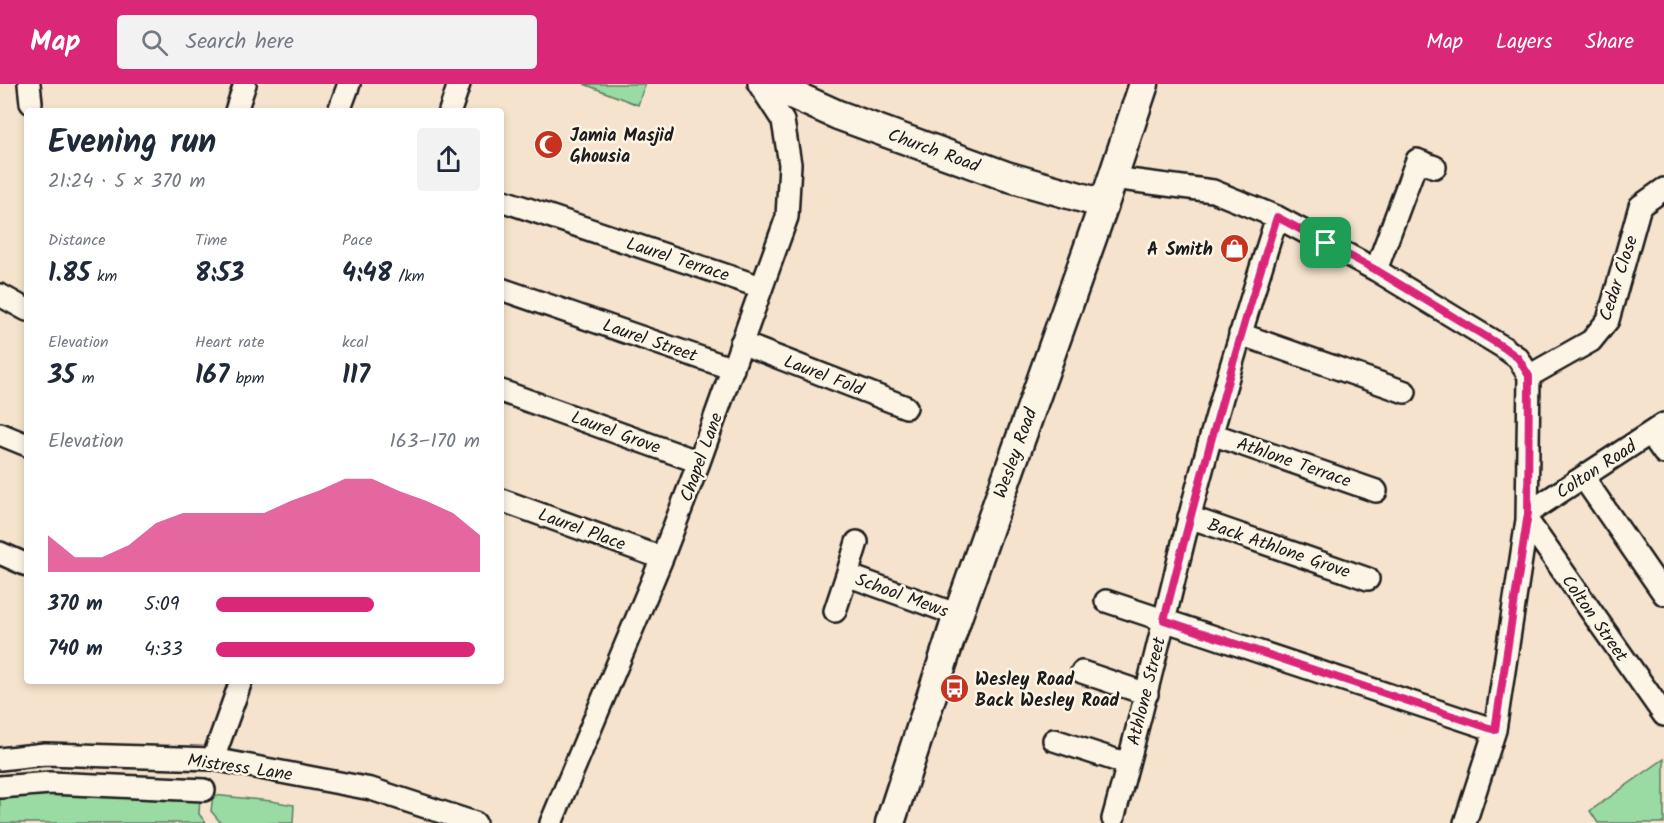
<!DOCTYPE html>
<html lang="en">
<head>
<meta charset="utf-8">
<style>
  body { margin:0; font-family:Kalam,sans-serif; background:#f2f2f3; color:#1f2937; height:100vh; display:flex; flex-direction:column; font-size:22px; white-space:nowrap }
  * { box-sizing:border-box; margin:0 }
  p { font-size:20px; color:#747a83 }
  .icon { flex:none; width:33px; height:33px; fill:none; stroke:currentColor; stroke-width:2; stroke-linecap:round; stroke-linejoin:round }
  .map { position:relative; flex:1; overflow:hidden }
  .details { position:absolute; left:24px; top:24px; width:480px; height:576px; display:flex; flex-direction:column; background:#fff; border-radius:6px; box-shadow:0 3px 9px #0003 }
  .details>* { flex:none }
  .pin { position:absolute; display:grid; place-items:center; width:51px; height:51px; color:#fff; margin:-26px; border-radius:12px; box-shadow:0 3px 9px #0006 }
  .round { display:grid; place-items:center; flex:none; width:63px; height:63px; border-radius:6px; background:#f2f2f3 }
  .overview { display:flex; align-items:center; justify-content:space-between; height:102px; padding:0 24px }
  h1 { font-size:33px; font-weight:800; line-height:45px }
  .stats { display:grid; grid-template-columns:repeat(3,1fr); gap:9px; height:102px; padding:6px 24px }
  .stats div { display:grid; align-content:center }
  .stats b { font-size:26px; font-weight:800 }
  .stats small { font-size:16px; font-weight:400 }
  .stats p { font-size:16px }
  .chart { height:168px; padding:12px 24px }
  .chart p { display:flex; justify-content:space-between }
  .chart svg { width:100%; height:108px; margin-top:6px; fill:#db2777; opacity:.7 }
  ul { padding:0 24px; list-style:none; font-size:20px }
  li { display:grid; grid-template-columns:96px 72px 1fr; align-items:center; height:45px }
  li i { height:15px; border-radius:8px; background:#db2777 }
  header { display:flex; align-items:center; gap:36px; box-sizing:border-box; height:84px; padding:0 30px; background:#db2777; color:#fff }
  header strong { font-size:28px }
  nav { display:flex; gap:33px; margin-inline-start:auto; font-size:21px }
  .search { width:420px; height:54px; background:#f2f2f3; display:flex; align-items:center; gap:15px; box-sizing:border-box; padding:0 21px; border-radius:6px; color:#747a83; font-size:22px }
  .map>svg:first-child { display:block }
  .green { fill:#9adba4; stroke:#5b7c60; stroke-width:1.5 }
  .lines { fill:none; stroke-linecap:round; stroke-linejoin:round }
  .street-casing { stroke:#1c1c1c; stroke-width:26 }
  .secondary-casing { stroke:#1c1c1c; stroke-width:33 }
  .street { stroke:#fcf5e5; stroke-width:21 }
  .secondary { stroke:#fcf5e5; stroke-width:28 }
  .route-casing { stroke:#fff; stroke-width:12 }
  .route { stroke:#db2777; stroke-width:8 }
  .labels { text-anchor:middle; stroke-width:5; stroke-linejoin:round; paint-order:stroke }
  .poi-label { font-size:18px; font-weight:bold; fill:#1c1c1c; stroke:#fcf5e5; text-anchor:start }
  .street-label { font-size:18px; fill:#1c1c1c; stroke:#fcf5e5 }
</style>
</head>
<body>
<header>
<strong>Map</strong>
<div class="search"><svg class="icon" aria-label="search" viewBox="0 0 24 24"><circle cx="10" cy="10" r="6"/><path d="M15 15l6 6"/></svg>Search here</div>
<nav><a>Map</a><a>Layers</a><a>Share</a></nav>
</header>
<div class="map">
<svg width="1664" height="739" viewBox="0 0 1664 739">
  <rect width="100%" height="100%" fill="#f5e3cd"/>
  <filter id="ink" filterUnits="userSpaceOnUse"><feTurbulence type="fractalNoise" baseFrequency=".0167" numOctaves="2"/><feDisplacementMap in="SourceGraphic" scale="12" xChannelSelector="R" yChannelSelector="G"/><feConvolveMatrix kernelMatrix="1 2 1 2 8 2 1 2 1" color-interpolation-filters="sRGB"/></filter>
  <g filter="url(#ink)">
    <!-- green -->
    <path class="green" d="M584,0H645L638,21Z
      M1664,675V739H1598L1590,727Z
      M0,708L200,712L199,730L206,739H0Z
      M213,711L271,717L294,721L293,739H221L211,727Z"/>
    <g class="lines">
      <defs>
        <path id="street" d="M29,0L31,19
          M236,27L245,0
          M339,27L349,0
          M450,27L459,0
          M1113,94L1213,107L1277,133L1376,186L1503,263L1518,274L1529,292
          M501,116L761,203
          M1376,186L1417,76L1435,83
          M501,205L733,285
          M0,211L27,226
          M1240,250L1405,308
          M741,259L906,323
          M1529,292L1591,257L1608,236L1640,122L1664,105
          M501,307L699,378
          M1650,349L1664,369
          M0,350L27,361
          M1212,350L1376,407
          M1583,393L1664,510
          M501,416L662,474
          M1528,429L1664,340
          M1189,433L1368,495
          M1527,436L1664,631
          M0,469L27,481
          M847,491L857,458
          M1106,517L1495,646
          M835,527L847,491L958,531
          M1082,588L1147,610
          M1054,656L1128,680
          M0,675L45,670L213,675L371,705L475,739
          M213,675L241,597
          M0,703L50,699L204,706
          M1113,735C1141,636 1164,535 1189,435C1215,333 1245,233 1277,133
          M551,739L662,474L699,378L787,133L790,80L783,37L759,0
          M1465,739L1495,646L1527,436L1529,292"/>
        <path id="secondary" d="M769,0L838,31L1006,92L1104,120
          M890,739L958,531L1104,120L1144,0"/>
      </defs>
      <!-- street casing -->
      <use href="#street" class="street-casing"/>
      <!-- secondary casing -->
      <use href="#secondary" class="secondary-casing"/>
      <!-- street -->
      <use href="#street" class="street"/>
      <!-- secondary -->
      <use href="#secondary" class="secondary"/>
    </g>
  </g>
  <g class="lines" filter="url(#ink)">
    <defs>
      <path id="route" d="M1277,133L1376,186L1503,263L1518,274L1529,292L1528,429L1495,646L1164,536C1198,400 1235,266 1277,133Z"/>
    </defs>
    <!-- route casing -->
    <use href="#route" class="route-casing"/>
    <!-- route -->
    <use href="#route" class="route"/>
  </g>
  <!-- icons -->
  <defs>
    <symbol id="mosque-disc" viewBox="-11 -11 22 22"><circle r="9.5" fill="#c8321e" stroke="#fcf5e5"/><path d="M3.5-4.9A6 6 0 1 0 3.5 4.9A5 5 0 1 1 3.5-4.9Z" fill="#fff"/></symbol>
    <symbol id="shop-disc" viewBox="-11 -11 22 22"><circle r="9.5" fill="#c8321e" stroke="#fcf5e5"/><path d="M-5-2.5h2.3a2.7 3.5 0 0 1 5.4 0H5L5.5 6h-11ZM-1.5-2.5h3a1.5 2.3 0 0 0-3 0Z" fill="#fff"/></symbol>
    <symbol id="bus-disc" viewBox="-11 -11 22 22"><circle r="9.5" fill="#c8321e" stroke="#fcf5e5"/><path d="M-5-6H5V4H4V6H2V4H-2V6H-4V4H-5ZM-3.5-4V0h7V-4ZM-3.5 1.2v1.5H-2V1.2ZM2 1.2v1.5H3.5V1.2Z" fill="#fff"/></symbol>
  </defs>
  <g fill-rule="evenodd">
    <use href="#mosque-disc" x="532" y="44" width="33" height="33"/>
    <use href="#shop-disc" x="1218" y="148" width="33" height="33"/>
    <use href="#bus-disc" x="938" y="588" width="33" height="33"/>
  </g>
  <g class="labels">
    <!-- poi labels -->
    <g class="poi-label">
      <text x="570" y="57">Jamia Masjid<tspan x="570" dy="21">Ghousia</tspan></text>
      <text x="1213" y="171" text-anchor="end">A Smith</text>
      <text x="975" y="601">Wesley Road<tspan x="975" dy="21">Back Wesley Road</tspan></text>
    </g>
    <!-- street labels -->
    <g class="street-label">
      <text transform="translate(934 66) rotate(20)" y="6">Church Road</text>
      <text transform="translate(678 175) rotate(18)" y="6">Laurel Terrace</text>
      <text transform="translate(1618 194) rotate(-72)" y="6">Cedar Close</text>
      <text transform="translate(650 256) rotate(19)" y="6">Laurel Street</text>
      <text transform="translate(824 291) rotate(21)" y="6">Laurel Fold</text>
      <text transform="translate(616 348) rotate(20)" y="6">Laurel Grove</text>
      <text transform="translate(1015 369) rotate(-70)" y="6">Wesley Road</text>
      <text transform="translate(701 373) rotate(-70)" y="6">Chapel Lane</text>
      <text transform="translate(1294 378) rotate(19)" y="6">Athlone Terrace</text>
      <text transform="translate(1596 385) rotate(-33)" y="6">Colton Road</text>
      <text transform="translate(582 445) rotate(20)" y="6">Laurel Place</text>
      <text transform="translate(1279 464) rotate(19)" y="6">Back Athlone Grove</text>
      <text transform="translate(902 511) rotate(20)" y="6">School Mews</text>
      <text transform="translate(1595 534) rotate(55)" y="6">Colton Street</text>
      <text transform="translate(1146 607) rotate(-76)" y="6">Athlone Street</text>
      <text transform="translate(240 683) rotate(8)" y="6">Mistress Lane</text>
    </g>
  </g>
</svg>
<div class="pin" style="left:1326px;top:159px;background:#1e9e55"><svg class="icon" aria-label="arrive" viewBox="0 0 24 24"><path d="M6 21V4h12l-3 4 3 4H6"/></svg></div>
<section class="details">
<div class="overview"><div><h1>Evening run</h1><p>21:24 · 5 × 370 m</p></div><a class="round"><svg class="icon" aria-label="share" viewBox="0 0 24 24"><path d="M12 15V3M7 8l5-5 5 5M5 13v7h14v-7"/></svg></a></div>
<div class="stats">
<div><p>Distance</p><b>1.85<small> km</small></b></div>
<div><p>Time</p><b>8:53</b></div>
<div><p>Pace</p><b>4:48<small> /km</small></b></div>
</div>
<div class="stats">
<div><p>Elevation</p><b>35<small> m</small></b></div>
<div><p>Heart rate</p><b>167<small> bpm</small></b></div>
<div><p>kcal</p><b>117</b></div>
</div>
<div class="chart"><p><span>Elevation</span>163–170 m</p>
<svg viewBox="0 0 160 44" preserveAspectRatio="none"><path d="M0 44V29L10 38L20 38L30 33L40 24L50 20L60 20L70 20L80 20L90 15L100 11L110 6L120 6L130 11L140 15L150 20L160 29V44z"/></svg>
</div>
<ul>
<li><b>370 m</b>5:09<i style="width:60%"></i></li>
<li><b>740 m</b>4:33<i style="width:98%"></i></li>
</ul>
</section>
</div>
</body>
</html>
